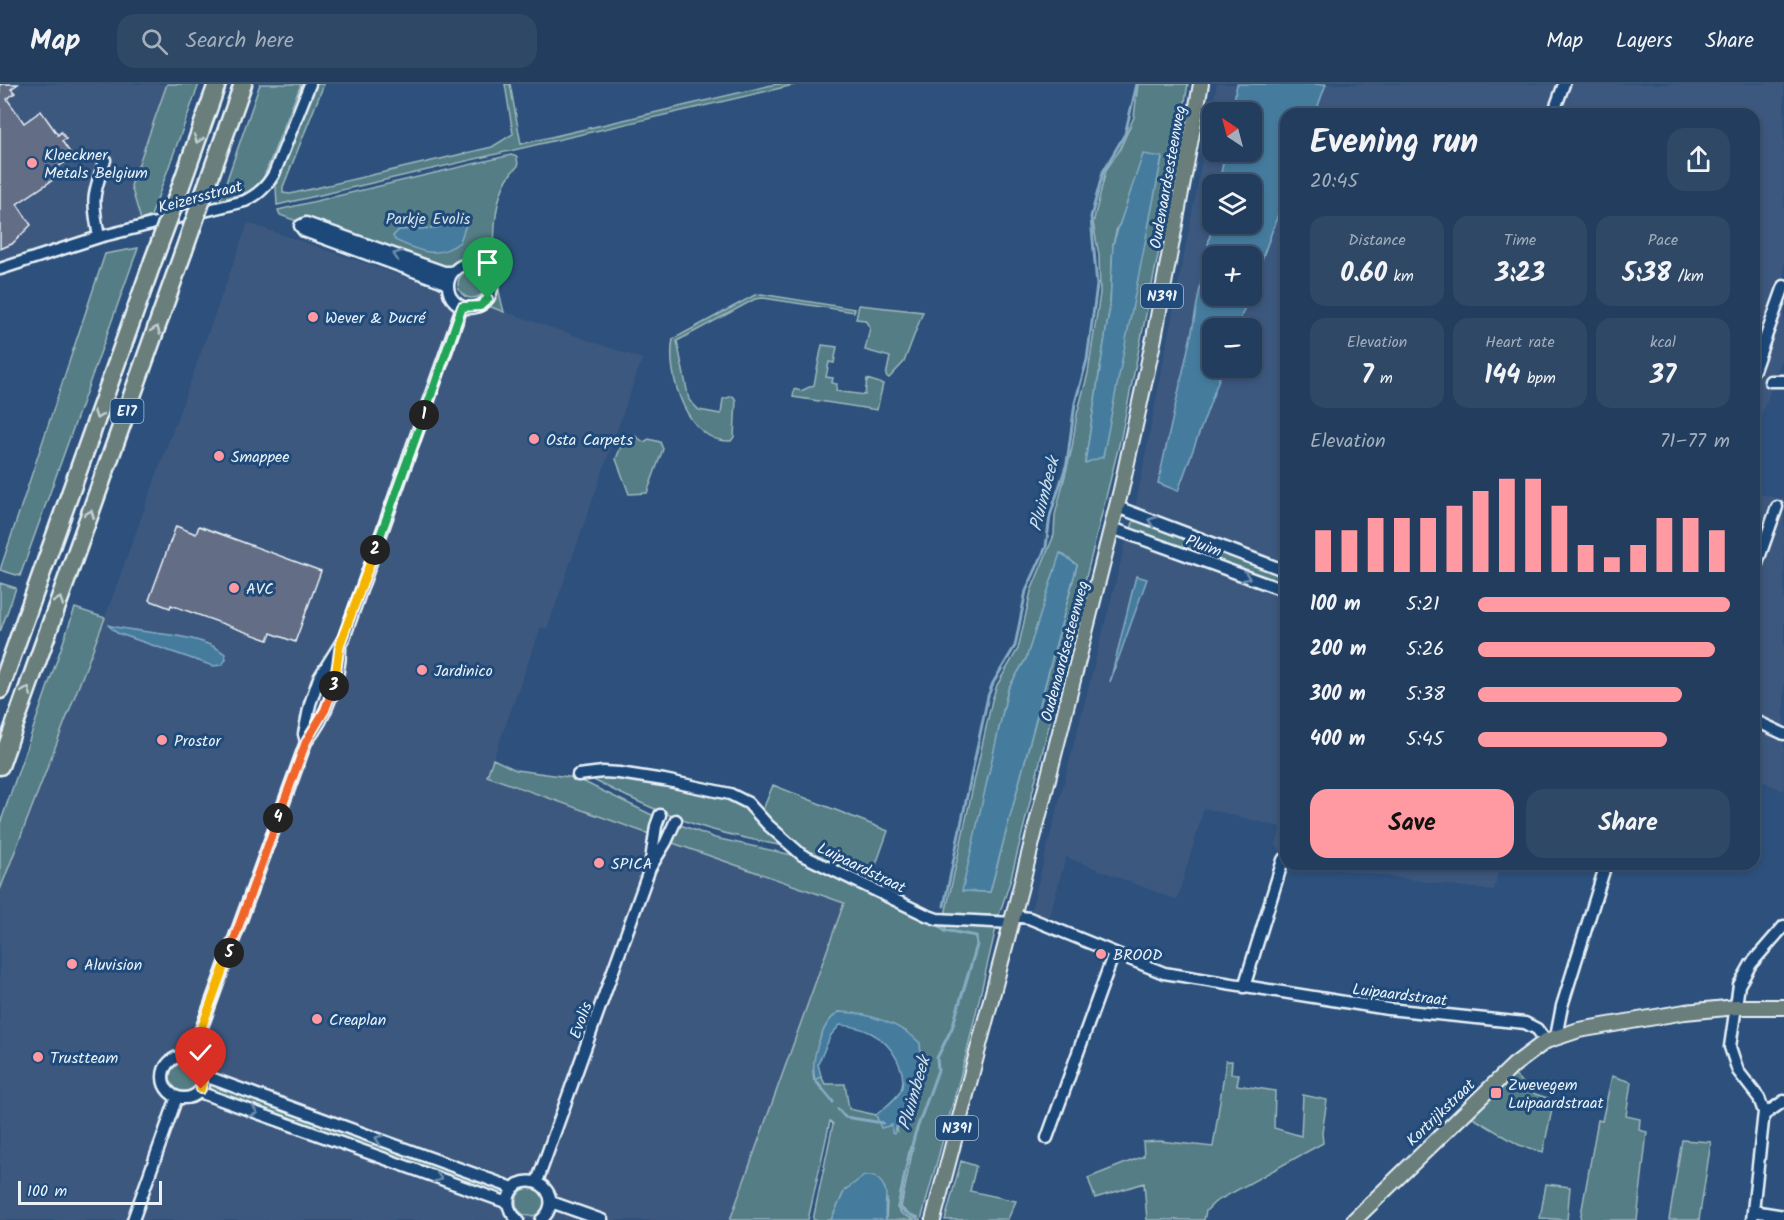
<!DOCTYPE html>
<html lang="en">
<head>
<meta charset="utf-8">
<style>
  body { margin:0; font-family:Kalam,sans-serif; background:#2e4866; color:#f1f3f6; height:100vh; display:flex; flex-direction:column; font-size:22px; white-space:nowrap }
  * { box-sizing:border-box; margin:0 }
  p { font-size:20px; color:#a2aebc }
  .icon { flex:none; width:33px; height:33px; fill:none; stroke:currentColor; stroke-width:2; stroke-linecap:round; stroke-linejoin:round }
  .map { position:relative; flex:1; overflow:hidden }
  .panel { position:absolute; left:1280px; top:24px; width:480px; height:762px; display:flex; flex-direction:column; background:#223d5d; border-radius:18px; box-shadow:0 3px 9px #0003,0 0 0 2px #3f5672 }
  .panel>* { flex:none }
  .needle { width:39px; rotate:324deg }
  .tools { position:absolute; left:1202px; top:18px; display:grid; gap:12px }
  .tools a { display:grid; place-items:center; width:60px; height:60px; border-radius:12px; background:#223d5d; box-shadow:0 3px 9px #0003,0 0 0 2px #3f5672; font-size:30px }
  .scale { position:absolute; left:18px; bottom:15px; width:144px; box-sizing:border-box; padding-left:6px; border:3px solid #e8f1f8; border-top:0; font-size:16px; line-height:21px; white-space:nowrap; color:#e8f1f8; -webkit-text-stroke:4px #1f4a7a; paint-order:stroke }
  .pin { position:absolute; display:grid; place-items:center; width:51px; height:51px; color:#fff; margin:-62px -26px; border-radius:50% 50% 50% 0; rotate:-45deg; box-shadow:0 0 6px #0007 }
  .pin .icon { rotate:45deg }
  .km { position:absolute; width:30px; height:30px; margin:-15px; border-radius:50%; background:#222; color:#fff; font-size:16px; line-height:30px; text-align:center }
  .round { display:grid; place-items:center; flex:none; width:63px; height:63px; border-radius:18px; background:#2e4866 }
  .head { display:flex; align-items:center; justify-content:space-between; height:102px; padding:0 30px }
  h1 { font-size:33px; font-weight:600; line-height:45px }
  .stats { display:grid; grid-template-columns:repeat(3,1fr); gap:9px; height:102px; padding:6px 30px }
  .stats div { display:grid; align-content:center; border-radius:15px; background:#2e4866; text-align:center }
  .stats b { font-size:26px; font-weight:600 }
  .stats small { font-size:16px; font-weight:400 }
  .stats p { font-size:16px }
  .chart { height:168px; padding:12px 30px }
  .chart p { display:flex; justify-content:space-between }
  .chart svg { width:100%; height:108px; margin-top:6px; stroke:#ff9aa2; stroke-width:6 }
  .primary-button { display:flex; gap:12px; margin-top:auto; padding:12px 30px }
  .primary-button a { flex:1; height:69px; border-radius:18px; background:#ff9aa2; color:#111; font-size:24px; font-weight:600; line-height:69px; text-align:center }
  .primary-button a+a { background:#2e4866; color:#f1f3f6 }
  ul { padding:0 30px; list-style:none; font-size:20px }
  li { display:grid; grid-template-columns:96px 72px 1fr; align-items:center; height:45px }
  li i { height:15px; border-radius:8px; background:#ff9aa2 }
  header { display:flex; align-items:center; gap:36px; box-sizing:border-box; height:84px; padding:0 30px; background:#223d5d; border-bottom:2px solid #3f5672 }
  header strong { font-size:28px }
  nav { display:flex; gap:33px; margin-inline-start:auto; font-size:21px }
  .search { width:420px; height:54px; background:#2e4866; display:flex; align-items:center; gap:15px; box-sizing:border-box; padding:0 21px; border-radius:18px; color:#a2aebc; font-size:22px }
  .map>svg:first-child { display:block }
  .built { fill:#3e597f; fill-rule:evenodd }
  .green { fill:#547d85; stroke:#9eb7be; stroke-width:1.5; fill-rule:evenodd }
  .water { fill:#447c9e; stroke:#86abc2; stroke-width:1.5 }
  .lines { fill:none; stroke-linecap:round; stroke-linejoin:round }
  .stream { stroke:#86abc2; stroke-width:3 }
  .building { fill:#646d85; stroke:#e8f1f8; stroke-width:1.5 }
  .minor-casing { stroke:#e8f1f8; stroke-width:15 }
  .major-casing { stroke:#e8f1f8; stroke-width:18 }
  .highway-casing { stroke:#e8f1f8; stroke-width:21 }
  .minor { stroke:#1f4a7a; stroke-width:10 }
  .major { stroke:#6b7f7c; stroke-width:14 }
  .highway { stroke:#6b7f7c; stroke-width:16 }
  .highway-bridge-casing { stroke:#e8f1f8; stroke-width:21; stroke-linecap:butt }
  .highway-bridge { stroke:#6b7f7c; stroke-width:16 }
  .oneway { stroke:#c2cfd3 }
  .oneway2 { stroke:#6f8dac }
  .split-1-casing { stroke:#fff; stroke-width:12 }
  .split-2-casing { stroke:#fff; stroke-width:12 }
  .split-3-casing { stroke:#fff; stroke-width:12 }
  .split-4-casing { stroke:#fff; stroke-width:12 }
  .split-5-casing { stroke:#fff; stroke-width:12 }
  .split-6-casing { stroke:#fff; stroke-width:12 }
  .split-1 { stroke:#22a559; stroke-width:8 }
  .split-2 { stroke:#22a559; stroke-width:8 }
  .split-3 { stroke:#f5b400; stroke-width:8 }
  .split-4 { stroke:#f0652b; stroke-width:8 }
  .split-5 { stroke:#f0652b; stroke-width:8 }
  .split-6 { stroke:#f5b400; stroke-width:8 }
  .poi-dot { fill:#ff9aa2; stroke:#1f4a7a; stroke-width:2 }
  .labels { text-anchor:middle; stroke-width:6; stroke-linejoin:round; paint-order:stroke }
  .shield { fill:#1f4a7a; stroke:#acbfd2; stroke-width:1.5 }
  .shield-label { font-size:15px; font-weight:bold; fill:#e8f1f8 }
  .poi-label { font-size:16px; fill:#e8f1f8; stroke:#1f4a7a; text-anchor:start }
  .street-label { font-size:16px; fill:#e8f1f8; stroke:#1f4a7a }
  .park-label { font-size:16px; fill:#d2e0e7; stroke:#1f4a7a }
  .water-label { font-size:18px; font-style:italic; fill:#cfdfea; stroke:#1f4a7a }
</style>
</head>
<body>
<header>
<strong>Map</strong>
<div class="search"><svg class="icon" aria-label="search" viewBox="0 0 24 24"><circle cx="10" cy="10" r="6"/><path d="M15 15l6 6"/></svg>Search here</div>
<nav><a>Map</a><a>Layers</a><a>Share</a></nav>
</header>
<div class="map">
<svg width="1784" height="1136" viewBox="0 0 1784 1136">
  <rect width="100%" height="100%" fill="#2d517c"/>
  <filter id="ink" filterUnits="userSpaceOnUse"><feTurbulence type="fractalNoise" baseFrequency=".0167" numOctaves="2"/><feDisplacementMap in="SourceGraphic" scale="12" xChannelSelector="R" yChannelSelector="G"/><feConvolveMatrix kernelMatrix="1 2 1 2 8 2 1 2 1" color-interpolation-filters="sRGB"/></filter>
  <g filter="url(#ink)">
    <!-- built -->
    <path class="built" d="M0,0H167L131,102L141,136L79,152L0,177Z
      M1217,0H1784V268L1754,352V30H1286L1285,775L1276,761L1281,743L1204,724L1177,816L1066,773L1049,834L1031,827L1137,415ZM1212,28H1251V68H1212ZM1212,100H1251V140H1212ZM1212,172H1251V212H1212ZM1212,244H1251V284H1212Z
      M248,139L642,275L547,545L541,543L487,692L844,819L730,1136H0V804L98,553Z
      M1754,409L1784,415V707L1754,693Z
      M1301,780H1500L1494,807Z"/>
    <!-- green -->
    <path class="green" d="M167,0H199L151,132L141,136L131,102Z
      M260,0H301L263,95L249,108L220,116Z
      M316,0H324L283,103V109L290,110L492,63L513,50L505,0H510L521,60L776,0H798L277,121L276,102Z
      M1138,0H1188L1163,147L1121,353L1010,798L999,831H945L992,616L997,601L1018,565L1031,507L1054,451L1055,431L1072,364L1077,330L1088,289L1100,209L1099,171L1093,139L1106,86L1120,65L1134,33ZM1162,74L1094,375L1085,379L1110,222L1113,160L1117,144ZM1061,469L1077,481L990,808L963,807L1008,605L1026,575Z
      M511,71L517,73L518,82C485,110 493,190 504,228L486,221C500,207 497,180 474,177C464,176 455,181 446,185L304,135L299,138L280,131L278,126Z
      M138,164L20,492L0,486L105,170Z
      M458 200a14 14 0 1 1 28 0a14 14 0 1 1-28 0Z
      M761,210L855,225L854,228L763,214L755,215L677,257L689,316L699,326L721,330L723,315L733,312L736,316L734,353L731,357C687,360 666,290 673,255L755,211Z
      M859,221L923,228L904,278L889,294L886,292L890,273L865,266L870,244L865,236L856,235Z
      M822,261L837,263L834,279L829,278L826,293L833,294L832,299L837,300L836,307L865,311L867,295L883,300L877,326L793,313L794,305L801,307L814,301Z
      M635,352L644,358L649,355L660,358L663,365L647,409L629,410L616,375L622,360Z
      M1134,436L1285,491V504L1130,448Z
      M0,499L16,504L0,548Z
      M75,524L105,534L0,806V740Z
      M493,675L516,686L576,694L656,733L652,751L487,692Z
      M584,691L665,698L738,717L788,763C756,756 724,751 694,740C656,727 620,710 584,691Z
      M773,701L888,747L869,800L797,763L762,728Z
      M678,740L715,754L797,772L851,802L934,837L945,848L947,837L994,842L996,844L966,971L921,1136H917L918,1133L907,1129L901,1123L913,1064L910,1063L897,1124L902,1130L915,1136H886L887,1115L845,1106L831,1136H813L833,1040L830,1037L808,1136H730L844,819L670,758ZM839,928L906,947L920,1003L898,1037L897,1047L892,1041L881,1043L876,1031L849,1025L845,1000H825L821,992L814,996L813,987Z
      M1226,977H1232L1231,990H1239L1237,1001L1275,1007L1274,1044L1301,1052L1303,1011L1327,1016L1322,1049L1323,1059L1215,1118L1206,1127L1204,1136H1147L1144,1099L1095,1114L1088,1094L1144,1072L1143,1058L1160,1057L1213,1063Z
      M170 993a14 14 0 1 1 28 0a14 14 0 1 1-28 0Z
      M1513,990L1535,1010L1554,1016L1543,1068L1519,1061L1468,1031Z
      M1612,992L1631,998L1626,1032L1640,1035L1639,1046L1647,1048L1637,1136H1580L1598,1036L1602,1037Z
      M208,997L508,1105L505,1114L205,1006Z
      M1682,1056L1711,1058L1699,1136H1669Z
      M961,1077L976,1082L970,1107L1016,1117L1008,1135L945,1136Z
      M1546,1100L1570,1103L1567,1136L1540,1134Z
      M516 1118a14 14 0 1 1 28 0a14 14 0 1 1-28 0Z"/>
    <!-- water -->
    <path class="water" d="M1237,0H1326L1315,30H1286L1285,111L1251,206V172H1212V212H1249L1237,244H1212V284H1223L1178,407L1158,399L1192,247L1212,140H1251V100H1219L1225,68H1251V28H1232Z
      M1143,70L1162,73L1103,373L1085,379L1110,222L1113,160Z
      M468,134L460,158C437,176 419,167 395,156L393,152L399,146L435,144Z
      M1060,469L1077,481L990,808L962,807L1008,605L1026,575Z
      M1136,492L1147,495L1110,598Z
      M108,541C141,551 198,547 225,570L226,575L222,581L213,582L117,549Z
      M839,928C865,928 902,940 920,959L922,985L920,1003L898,1037L894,1050L892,1049V1041L881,1044L876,1031C884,1024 894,1017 900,1008C904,1001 903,992 901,985C891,956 870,943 840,941L831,951L818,980L821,992L815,996C810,976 821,939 839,928Z
      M864,1092H874C894,1106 882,1117 886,1136H831L845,1106Z"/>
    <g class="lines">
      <!-- stream -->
      <path class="stream" d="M944,822L988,612L993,599L1015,562L1026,507L1046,463L1050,432L1067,379L1075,319L1087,276L1097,201L1091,133L1103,88L1125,50L1137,0
        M815,996L833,1018
        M838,1025L845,1033L883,1039
        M916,1134L899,1125L906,1084L915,1050L938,986L937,974L952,944L977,861L976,852L944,846L941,840"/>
    </g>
    <!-- building -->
    <path class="building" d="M0,0H18L11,5L15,9L7,15L24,39L41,27L58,51L61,48L66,55L62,57L73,73L55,85L60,91L17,120L31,141L12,160L0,165Z
      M176,442L196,450L199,442L321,487L295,558L271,549L268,556L171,521L170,524L149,516Z"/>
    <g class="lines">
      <defs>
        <path id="minor" d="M1553,30L1564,0
          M99,153C92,116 92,113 105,76
          M448 202a22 22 0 1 1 44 0a22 22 0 1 1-44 0Z
          M0,185L99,153L245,117C259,110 266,103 274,90L310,0
          M448,201L441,197L304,147L300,142L306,139L444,188H452
          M1754,286L1784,202
          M1770,297H1784
          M1117,423L1286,487
          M1112,444L1286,507
          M1754,488L1777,423
          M1754,636L1784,650
          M306,658L304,650L310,620L319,594L344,554L462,223
          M578,691L603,688L619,689L664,696L730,710L748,719L768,741L802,771L926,831L937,835L1012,839
          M650,783L656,742L660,731
          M1013,832L1029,834L1164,889L1388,925L1525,939L1537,945L1546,957
          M1244,903L1283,776
          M1556,953L1562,922L1606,780
          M163 993a21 21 0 1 1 42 0a21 21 0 1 1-42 0Z
          M191,973L306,658C327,633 341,593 340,561
          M205,992L513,1104
          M199,1008L508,1119
          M1764,1031L1784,1017
          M1047,1054L1114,869
          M537,1098L650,784L666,758L676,736
          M551,1118L602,1136
          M1753,1127L1784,1132
          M133,1136L177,1013
          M518,1136C505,1125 505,1110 518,1100C543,1089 563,1118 541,1136
          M1752,1136L1764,1028L1759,1014L1738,987L1730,963L1739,901L1751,880L1784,842"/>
        <path id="major" d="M933,1136L1021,802L1121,406L1154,254L1201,0
          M1354,1136L1514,981L1546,957L1579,946L1685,928L1737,923H1784"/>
        <path id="highway" d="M207,101L243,0
          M178,110L217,0
          M0,606L153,177
          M0,682L183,169"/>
      </defs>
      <!-- minor casing -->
      <use href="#minor" class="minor-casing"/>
      <!-- major casing -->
      <use href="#major" class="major-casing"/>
      <!-- highway casing -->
      <use href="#highway" class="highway-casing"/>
      <!-- minor -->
      <use href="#minor" class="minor"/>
      <!-- major -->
      <use href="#major" class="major"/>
      <!-- highway -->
      <use href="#highway" class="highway"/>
      <defs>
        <path id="highway-bridge" d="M183,169L207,101
          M153,177L178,110"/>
      </defs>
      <!-- highway-bridge casing -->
      <use href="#highway-bridge" class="highway-bridge-casing"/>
      <!-- highway-bridge -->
      <use href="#highway-bridge" class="highway-bridge"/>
    </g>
    <!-- one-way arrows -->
    <defs><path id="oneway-chevron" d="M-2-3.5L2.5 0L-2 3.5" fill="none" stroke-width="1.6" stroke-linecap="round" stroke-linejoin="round" transform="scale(1.5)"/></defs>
    <g class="oneway">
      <use href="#oneway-chevron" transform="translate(198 55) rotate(110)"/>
      <use href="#oneway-chevron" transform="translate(156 246) rotate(-70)"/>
      <use href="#oneway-chevron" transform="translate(98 331) rotate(110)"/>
      <use href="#oneway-chevron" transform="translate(90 430) rotate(-70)"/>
      <use href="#oneway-chevron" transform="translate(59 517) rotate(-71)"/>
      <use href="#oneway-chevron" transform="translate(27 607) rotate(-70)"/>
    </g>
    <g class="oneway2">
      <use href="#oneway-chevron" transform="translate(397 171) rotate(-160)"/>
      <use href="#oneway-chevron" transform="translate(1152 437) rotate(-159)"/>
      <use href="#oneway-chevron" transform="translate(1246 493) rotate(20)"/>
      <use href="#oneway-chevron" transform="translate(254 1028) rotate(20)"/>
      <use href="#oneway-chevron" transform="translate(379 1055) rotate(-160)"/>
      <use href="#oneway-chevron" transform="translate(438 1094) rotate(20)"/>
    </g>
  </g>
  <g class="lines" filter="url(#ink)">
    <defs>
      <path id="split-1" d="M424,331L462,223L480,222L488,215"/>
      <path id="split-2" d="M375,466L424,331"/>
      <path id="split-3" d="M334,602L340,560L375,466"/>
      <path id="split-4" d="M278,734L306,658L325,626L334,602"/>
      <path id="split-5" d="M229,869L278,734"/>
      <path id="split-6" d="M201,1005L204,988L198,978L191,973L229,869"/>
    </defs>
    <!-- split-1 casing -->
    <use href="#split-1" class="split-1-casing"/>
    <!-- split-2 casing -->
    <use href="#split-2" class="split-2-casing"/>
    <!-- split-3 casing -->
    <use href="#split-3" class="split-3-casing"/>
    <!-- split-4 casing -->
    <use href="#split-4" class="split-4-casing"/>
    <!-- split-5 casing -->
    <use href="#split-5" class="split-5-casing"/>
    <!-- split-6 casing -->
    <use href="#split-6" class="split-6-casing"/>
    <!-- split-1 -->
    <use href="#split-1" class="split-1"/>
    <!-- split-2 -->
    <use href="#split-2" class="split-2"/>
    <!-- split-3 -->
    <use href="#split-3" class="split-3"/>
    <!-- split-4 -->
    <use href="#split-4" class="split-4"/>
    <!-- split-5 -->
    <use href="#split-5" class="split-5"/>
    <!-- split-6 -->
    <use href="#split-6" class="split-6"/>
  </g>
  <!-- markers -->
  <g class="poi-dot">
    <circle cx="32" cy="79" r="6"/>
    <circle cx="313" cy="233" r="6"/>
    <circle cx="534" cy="355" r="6"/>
    <circle cx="219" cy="372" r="6"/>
    <circle cx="234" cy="504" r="6"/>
    <circle cx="422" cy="586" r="6"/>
    <circle cx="162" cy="656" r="6"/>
    <circle cx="599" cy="779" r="6"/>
    <circle cx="1101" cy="870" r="6"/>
    <circle cx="72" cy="880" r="6"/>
    <circle cx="317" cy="935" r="6"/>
    <circle cx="38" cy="973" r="6"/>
    <rect x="1490" y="1003" width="12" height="12" rx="3"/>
  </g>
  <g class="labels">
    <!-- shield labels -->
    <g class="shield">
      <rect x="1141" y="200" width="42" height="24" rx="4.5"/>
      <rect x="110.5" y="315" width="33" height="24" rx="4.5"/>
      <rect x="936" y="1032" width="42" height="24" rx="4.5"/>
    </g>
    <g class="shield-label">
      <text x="1162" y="217">N391</text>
      <text x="127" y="332">E17</text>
      <text x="957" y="1049">N391</text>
    </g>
    <!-- poi labels -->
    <g class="poi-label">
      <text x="44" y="76">Kloeckner<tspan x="44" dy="18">Metals Belgium</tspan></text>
      <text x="325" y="239">Wever &amp; Ducré</text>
      <text x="546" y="361">Osta Carpets</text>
      <text x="231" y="378">Smappee</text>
      <text x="246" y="510">AVC</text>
      <text x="434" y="592">Jardinico</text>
      <text x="174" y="662">Prostor</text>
      <text x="611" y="785">SPICA</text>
      <text x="1113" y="876">BROOD</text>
      <text x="84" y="886">Aluvision</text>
      <text x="329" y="941">Creaplan</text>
      <text x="50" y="979">Trustteam</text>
      <text x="1508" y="1006">Zwevegem<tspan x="1508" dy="18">Luipaardstraat</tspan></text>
    </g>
    <!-- street labels -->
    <g class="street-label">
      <text transform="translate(1167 93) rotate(-80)" y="6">Oudenaardsesteenweg</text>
      <text transform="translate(200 112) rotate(-15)" y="6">Keizersstraat</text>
      <text transform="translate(1204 461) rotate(20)" y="6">Pluim</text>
      <text transform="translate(1064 567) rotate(-75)" y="6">Oudenaardsesteenweg</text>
      <text transform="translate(862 783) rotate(26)" y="6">Luipaardstraat</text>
      <text transform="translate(1400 910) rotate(7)" y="6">Luipaardstraat</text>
      <text transform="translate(580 936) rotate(-70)" y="6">Evolis</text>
      <text transform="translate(1440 1028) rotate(-44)" y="6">Kortrijkstraat</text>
    </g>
    <!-- park labels -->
    <g class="park-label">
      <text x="428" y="140">Parkje Evolis</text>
    </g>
    <!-- water labels -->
    <g class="water-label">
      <text transform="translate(1044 410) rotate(-76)" y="6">Pluimbeek</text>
      <text transform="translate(914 1009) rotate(-74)" y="6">Pluimbeek</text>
    </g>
  </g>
</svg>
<div class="tools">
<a><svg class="needle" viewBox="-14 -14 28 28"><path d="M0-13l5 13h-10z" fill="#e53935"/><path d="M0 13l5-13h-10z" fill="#a2aebc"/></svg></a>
<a><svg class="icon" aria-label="layers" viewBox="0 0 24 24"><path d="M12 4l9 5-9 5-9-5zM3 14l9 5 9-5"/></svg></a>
<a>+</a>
<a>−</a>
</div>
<div class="scale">100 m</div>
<div class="pin" style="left:488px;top:215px;background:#1e9e55"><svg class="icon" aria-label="arrive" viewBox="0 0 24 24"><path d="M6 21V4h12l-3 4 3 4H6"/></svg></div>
<div class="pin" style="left:201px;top:1005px;background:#d93025"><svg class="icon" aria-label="check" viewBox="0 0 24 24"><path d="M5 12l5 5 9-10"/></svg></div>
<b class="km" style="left:424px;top:331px">1</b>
<b class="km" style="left:375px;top:466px">2</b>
<b class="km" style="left:334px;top:602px">3</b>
<b class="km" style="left:278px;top:734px">4</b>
<b class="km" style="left:229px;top:869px">5</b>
<section class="panel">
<div class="head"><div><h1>Evening run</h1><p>20:45</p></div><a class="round"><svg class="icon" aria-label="share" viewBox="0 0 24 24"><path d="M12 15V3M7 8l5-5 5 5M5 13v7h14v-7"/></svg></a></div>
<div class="stats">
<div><p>Distance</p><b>0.60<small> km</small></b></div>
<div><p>Time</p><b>3:23</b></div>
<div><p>Pace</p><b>5:38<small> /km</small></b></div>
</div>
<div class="stats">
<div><p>Elevation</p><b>7<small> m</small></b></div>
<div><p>Heart rate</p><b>144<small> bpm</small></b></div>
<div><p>kcal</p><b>37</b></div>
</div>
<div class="chart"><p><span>Elevation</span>71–77 m</p>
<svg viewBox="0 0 160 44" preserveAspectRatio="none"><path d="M5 44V27M15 44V27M25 44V22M35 44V22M45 44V22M55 44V17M65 44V11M75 44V6M85 44V6M95 44V17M105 44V33M115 44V38M125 44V33M135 44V22M145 44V22M155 44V27"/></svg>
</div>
<ul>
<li><b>100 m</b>5:21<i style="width:100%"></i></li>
<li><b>200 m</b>5:26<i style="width:94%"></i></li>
<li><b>300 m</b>5:38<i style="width:81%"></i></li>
<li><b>400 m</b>5:45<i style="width:75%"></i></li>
</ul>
<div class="primary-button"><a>Save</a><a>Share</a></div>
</section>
</div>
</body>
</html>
